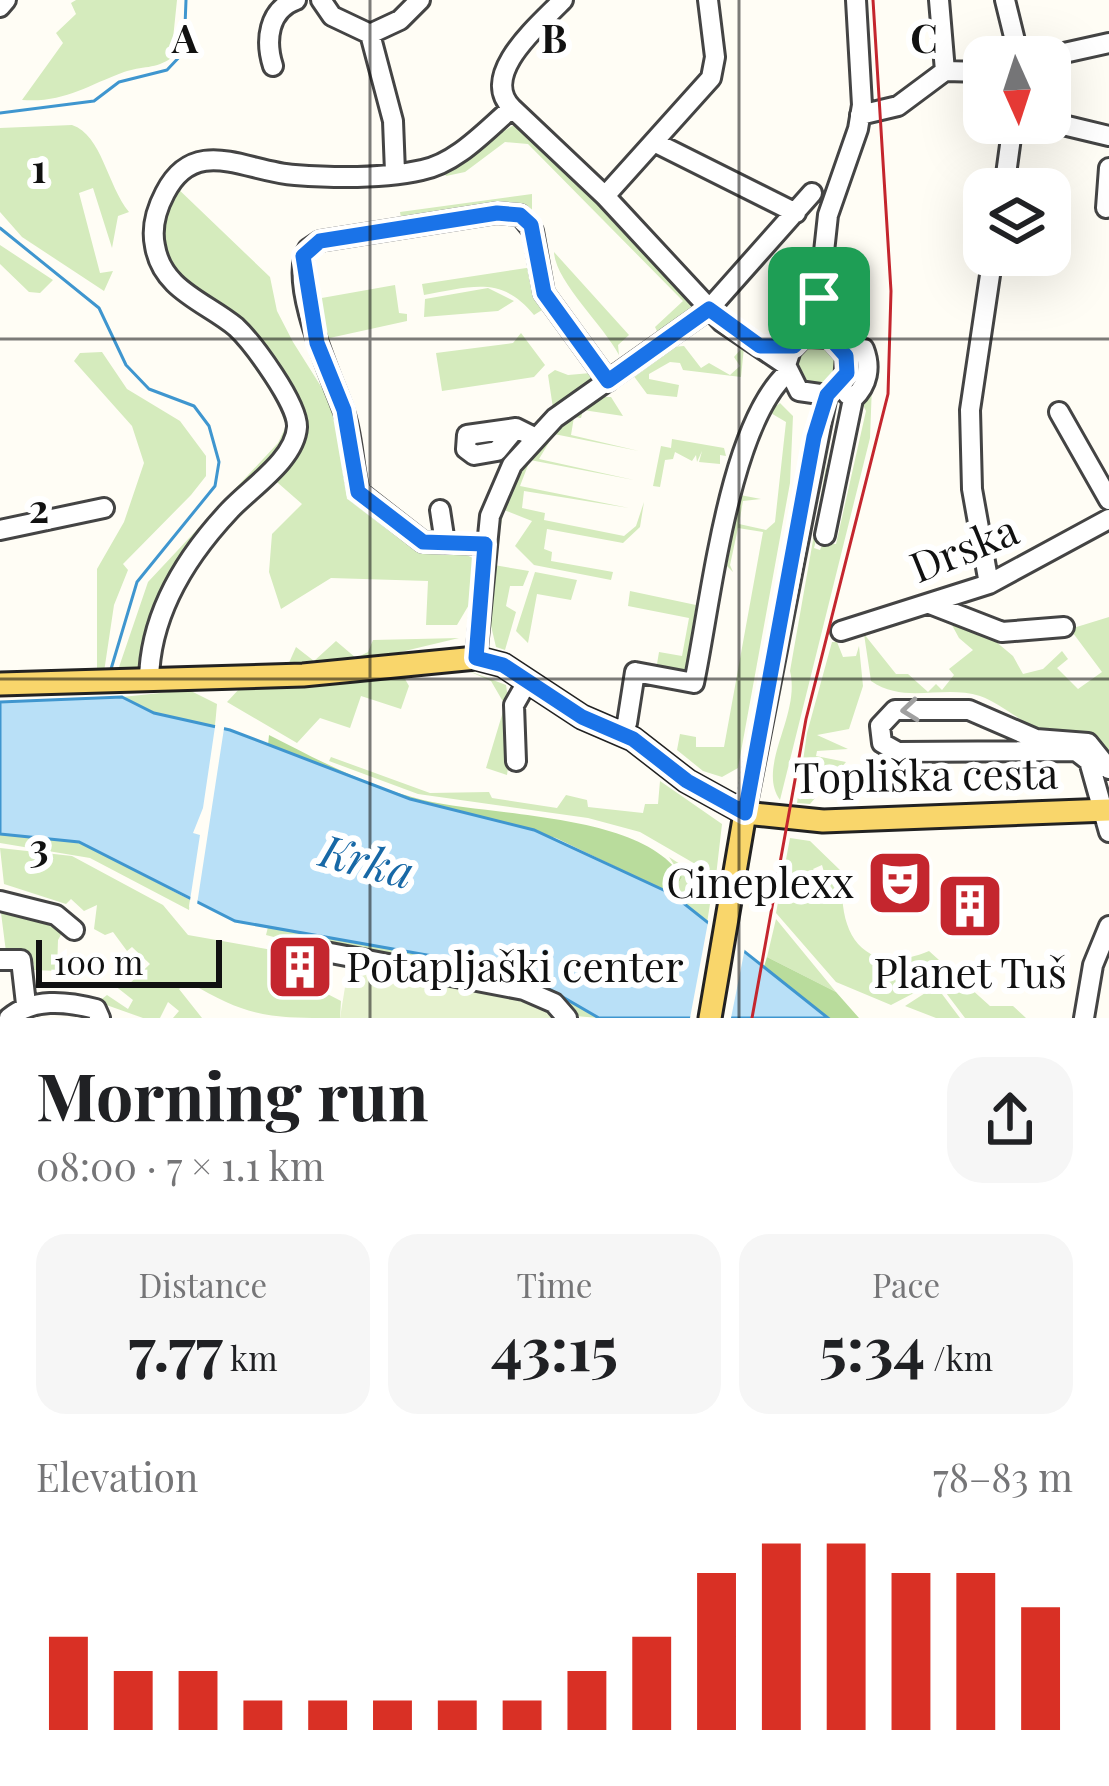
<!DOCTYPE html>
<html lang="en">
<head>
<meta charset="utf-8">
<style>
  body { margin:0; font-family:"Playfair Display",serif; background:#f6f6f6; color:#202124; height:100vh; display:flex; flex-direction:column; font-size:45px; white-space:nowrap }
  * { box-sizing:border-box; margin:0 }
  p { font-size:39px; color:#757577 }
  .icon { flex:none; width:66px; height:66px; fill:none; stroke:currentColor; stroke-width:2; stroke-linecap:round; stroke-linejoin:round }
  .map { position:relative; height:1018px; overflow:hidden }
  .sheet { display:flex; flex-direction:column; background:#fff; flex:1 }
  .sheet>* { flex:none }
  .needle { width:78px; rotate:177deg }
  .buttons { position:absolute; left:963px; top:36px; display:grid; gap:24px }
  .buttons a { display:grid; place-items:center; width:108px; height:108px; border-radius:24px; background:#fff; box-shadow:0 12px 48px #0002; font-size:60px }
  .scale { position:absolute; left:36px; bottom:30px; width:186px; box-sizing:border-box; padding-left:12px; border:6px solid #111; border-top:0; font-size:33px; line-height:42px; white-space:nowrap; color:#111; -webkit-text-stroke:9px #fff; paint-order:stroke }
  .pin { position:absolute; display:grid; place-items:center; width:102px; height:102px; color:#fff; margin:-51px; border-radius:24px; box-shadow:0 6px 18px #0006 }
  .round { display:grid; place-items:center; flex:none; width:126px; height:126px; border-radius:36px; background:#f6f6f6 }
  .overview { display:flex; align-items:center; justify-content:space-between; height:204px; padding:0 36px }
  h1 { font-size:66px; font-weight:700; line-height:90px }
  .stats { display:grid; grid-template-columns:repeat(3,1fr); gap:18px; height:204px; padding:12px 36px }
  .stats div { display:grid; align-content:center; border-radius:30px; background:#f6f6f6; text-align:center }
  .stats b { font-size:60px; font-weight:700 }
  .stats small { font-size:33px; font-weight:400 }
  .stats p { font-size:33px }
  .chart { height:336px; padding:24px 36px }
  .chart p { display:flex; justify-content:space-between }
  .chart svg { width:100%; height:216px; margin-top:12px; stroke:#d93025; stroke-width:6 }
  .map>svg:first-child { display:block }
  .green { fill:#d5ebbd }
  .forest { fill:#b9dc9c }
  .pitch { fill:#e6f2cf }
  .water { fill:#b9e0f7; stroke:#3f96cf; stroke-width:3 }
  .pier { fill:#fffdf5 }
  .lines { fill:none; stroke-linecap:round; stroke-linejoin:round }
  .stream { stroke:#3f96cf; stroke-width:3 }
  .minor-casing { stroke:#444; stroke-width:24 }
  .major-casing { stroke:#222; stroke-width:27 }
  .minor { stroke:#fff; stroke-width:18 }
  .major { stroke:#f9d66b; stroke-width:21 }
  .rail { stroke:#c4262e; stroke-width:3 }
  .oneway { stroke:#a0a0a0 }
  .route-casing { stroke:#fff; stroke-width:24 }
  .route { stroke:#1a73e8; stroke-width:15 }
  .grid { fill:none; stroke:#111; stroke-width:3; stroke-opacity:0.55 }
  .labels { text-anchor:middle; stroke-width:12; stroke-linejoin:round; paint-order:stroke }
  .street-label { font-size:42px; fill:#111; stroke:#fff }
  .poi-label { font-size:42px; fill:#111; stroke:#fff; text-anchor:end }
  .water-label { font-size:45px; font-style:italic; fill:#1768a6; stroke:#fff }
  .grid-label { font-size:39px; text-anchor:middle; font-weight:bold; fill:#111; stroke:#fff; stroke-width:12; stroke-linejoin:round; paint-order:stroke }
</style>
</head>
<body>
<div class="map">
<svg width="1109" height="1018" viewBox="0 0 1109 1018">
  <rect width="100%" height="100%" fill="#fffdf5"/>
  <!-- green -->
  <path class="green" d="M76,0H177L171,58C157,69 141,66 124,72C86,86 64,103 22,100L63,43L56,33L76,14L71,3Z
    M517,123L604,200L695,305L692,309L658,333L655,327L683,301L528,144L505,142L465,172L446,176L443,169Z
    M72,125C102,135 107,185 129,212L118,216L112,248L93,188L79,193L100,273L113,271L104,291L22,237L0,212V128Z
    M173,184L270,277L277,311L293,342L344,423L338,426L347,499L475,559L470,603L457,625H426L428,581L331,578L281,609L269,572L272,534L302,504L270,476L294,447L295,401L164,264L159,218Z
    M532,194V217L402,224L400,212Z
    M0,245L53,280L40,293L29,292L0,264Z
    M554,252L629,335L618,345L619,355C604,326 555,281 554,252Z
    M533,267L542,310L534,315C502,275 471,287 424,295L422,284Z
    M395,285L399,313L407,314V321L325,339L316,299Z
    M488,288L514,301L498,311L424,317L425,299Z
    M223,322L289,402V442C223,510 148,572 138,670H118L148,582L278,443L286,426L278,402Z
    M521,333L545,365L534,377L442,391L436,353L513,343Z
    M736,344L744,347L741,377L683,370L680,363L670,362L649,374V379L679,385L677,397L647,394L633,375L672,347L684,346L701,368L709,363L730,375L740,366L734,357L741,349Z
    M797 366a20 20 0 1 1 40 0a20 20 0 1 1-40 0Z
    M102,352L127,389L180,421L206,456V476L191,495L123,564L128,570L114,605L104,672H97V569L124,522L144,463L132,426L74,361L80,353Z
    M555,370L568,375L591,373L594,379L553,408L548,375Z
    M872,385L870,438L780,800C756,766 801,716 790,671L831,438L826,468L834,471L814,548L820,550L823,543L836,544L866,411L862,403Z
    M600,397H611L623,416L583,410L581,418L574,417L571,435L639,451L554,434L539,459L634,480L530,460L520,486L629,508L524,491L522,508L545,513L544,520L624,536L636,526L644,502L640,527L623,543L547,529L544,549L552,552L551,561L613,572L611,580L534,565L515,546L532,521L504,510L499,535L495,533C505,469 549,431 600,397Z
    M780,403L793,416L790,483L738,768L722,777L703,771L677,750L680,734L696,737V747H724L763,532L738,528L730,565L733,572L727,566L740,495L761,499L743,501L739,524L766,530L775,522L786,422L769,412Z
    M672,439L724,448L726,456L720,455V464L699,462L702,451L697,462L696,455L692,461L675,452L673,459L665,460L660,487L653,486L661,446L671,448Z
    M494,565L529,571L523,586H510L506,606L516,612L505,650L496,647L488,613Z
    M535,572L577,580L571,600L537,594L528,643L516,631Z
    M630,591L696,605L685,672L657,664L659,652L682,656L689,618L628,606Z
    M947,616L982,630L1013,656L1023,674L1043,669L1062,651L1068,659L1057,668L1078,689L1102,672L1070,629L1109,617V754L1090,734C1079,733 1062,736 1053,734C1028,729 1003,704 980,696C942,684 906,705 871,681L864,634L896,674H908L928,692L936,684L942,690L954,675L949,669L973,650L959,638Z
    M459,638L363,661L288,665L296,647L314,661L336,641L356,658L368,652L373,640Z
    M832,642H837L843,657L856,656L859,646L863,686L849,729L817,735L848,749L817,751L816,756L846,762L810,804L797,803L807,733Z
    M464,669L506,685L513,733L507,775L486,768L505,705L491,681Z
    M421,674L405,679L409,686L401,709L361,696L350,728L320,718L297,743L227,702L240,688Z
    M189,690L217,704L215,726L154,713L122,697Z
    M331,757L430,793L489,792L492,798L557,808L566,795L587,800L588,807L643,813L645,804H658L660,781L722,824L716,876L640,832L588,818L418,794L329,761Z
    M0,834L79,842L190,900L189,910L90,858L0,843Z
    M790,838L810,841L841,871L826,879L822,865L813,869L824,884L843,876C837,934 864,978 929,951L990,1006H1013L1026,1018H965L937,981L891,1005L836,982L776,913Z
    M0,848L72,856L163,905L188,935L289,953L283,971L341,1001L340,1018C269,1018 249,1018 189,982L179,989L202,1018H173L179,1011L168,1002L160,1018H143L98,1002L107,995L128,1009L133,1000L114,985L126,987L150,964L132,947L127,951L113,932L105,935L94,929L97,905L84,911L71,899L66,904L4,884Z
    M669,857L713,885L707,923L672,894L682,877Z
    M0,905L66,926L58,940L57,971L34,970V964L6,952Z
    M776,919L836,992L767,957Z
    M268,927C380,950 502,950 599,1018L575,1016L266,935Z
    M936,986L960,1018H936L905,1006Z"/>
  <!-- forest -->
  <path class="forest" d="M269,735C318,760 369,787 423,800C496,817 642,813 682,877L672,894L556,838L410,799L268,745Z
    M767,957L836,992L859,1018H828L763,970Z"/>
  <!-- pitch -->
  <path class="pitch" d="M360,964L520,995L564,1018H340L346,981Z"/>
  <!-- water -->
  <path class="water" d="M122,697L154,713L230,730L410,799L534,830L672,894L828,1018H599L540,984L483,965L235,921L79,842L0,834V702Z"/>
  <!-- pier -->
  <path class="pier" d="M216,720L225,722L196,911L189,907L200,835L193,833L203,808Z
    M709,917L745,948L731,1018H690Z"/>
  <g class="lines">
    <!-- stream -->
    <path class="stream" d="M0,113L94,101L119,82L167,70L184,52L186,0
      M0,228L99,308L126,365L149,389L194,406L209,426L219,462L215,486L137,582L111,669"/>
    <defs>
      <path id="minor" d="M321,0L332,16L370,34L400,20L420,0
        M939,0L945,71
        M1005,0L1019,57
        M0,7L6,0
        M370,34L393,121L395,172
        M1046,57L1109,43
        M273,66C265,41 268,10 296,0
        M512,108C478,75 540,24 563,0
        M860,115L898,106L945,71L984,72
        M1063,125L1109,136
        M656,143L796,213
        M1004,189L1013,123
        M605,196L711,78L715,57L708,0
        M1106,208L1109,168
        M806,337L830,338L846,356L844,381L827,395L799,391L786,365L791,350L809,331L819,298L828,215L858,129L862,105L856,0
        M842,348L864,349C871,367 868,385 853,399L847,394
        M1059,412L1109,500
        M516,428L497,451L474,455L466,449L467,435L516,428L534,437
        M440,510L445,543
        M0,530L104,508
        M825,535L853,399
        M485,544L423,542L359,492C352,465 353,435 343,409C331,376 287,280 308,249L320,241L497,213L520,215L533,231L544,293L608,381
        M989,584L972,489L970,410L993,255
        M930,604L1002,632L1064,627
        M841,631L989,584L1109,519
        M476,658L490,516L512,465L555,418L709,309L812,193
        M149,680C150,615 185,558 229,511C250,488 295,460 297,427C298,404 253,343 236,327C206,302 162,290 155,246C151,227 156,210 165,193C195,134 246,172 295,175C336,178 382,179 422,170C457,163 486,130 512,108L605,196L722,322L786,365
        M619,732L627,723L635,672L694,683C711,602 728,428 787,373
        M516,761L514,705L527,682
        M1109,769L1088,743L1036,739L969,710H895L880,726L882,743L898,752L1076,751L1089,761L1109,832
        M745,813L827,395
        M0,901L56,915L74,930
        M315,950L524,990L554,1003L567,1018
        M0,960H21L26,1004
        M9,1018C33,998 65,1001 96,1009L100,1018
        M1084,1018L1093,965L1109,926"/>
      <path id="major" d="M0,684L303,675L476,658L503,665L582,717L633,739L687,781L745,813L823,821L1109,810
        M710,1018L745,813"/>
    </defs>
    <!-- minor casing -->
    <use href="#minor" class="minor-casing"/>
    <!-- major casing -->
    <use href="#major" class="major-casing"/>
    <!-- minor -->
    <use href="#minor" class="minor"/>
    <!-- major -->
    <use href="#major" class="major"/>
    <!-- rail -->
    <path class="rail" d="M752,1018L806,719L888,394L891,291L873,0"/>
  </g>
  <!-- one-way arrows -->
  <defs><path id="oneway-chevron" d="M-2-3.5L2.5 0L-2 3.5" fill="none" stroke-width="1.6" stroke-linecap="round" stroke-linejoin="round" transform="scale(3)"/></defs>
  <use class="oneway" href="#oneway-chevron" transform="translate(910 710) rotate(174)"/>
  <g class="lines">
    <defs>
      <path id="route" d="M497,213L520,215L531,225L544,293L608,381L709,309L760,346H794L809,331L819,298L830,338L846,356L847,373L827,395L814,437L745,813L687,781L633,739L582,717L503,665L476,658L485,544L423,542L358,492L344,410L317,343L303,256L320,241Z"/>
    </defs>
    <!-- route casing -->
    <use href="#route" class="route-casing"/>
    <!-- route -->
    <use href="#route" class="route"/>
  </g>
  <!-- grid -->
  <path class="grid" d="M370,0V1018M739,0V1018M0,339H1109M0,679H1109"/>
  <!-- icons -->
  <defs>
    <symbol id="theatre-square" viewBox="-11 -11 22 22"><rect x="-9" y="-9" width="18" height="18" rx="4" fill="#c4262e" stroke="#fff"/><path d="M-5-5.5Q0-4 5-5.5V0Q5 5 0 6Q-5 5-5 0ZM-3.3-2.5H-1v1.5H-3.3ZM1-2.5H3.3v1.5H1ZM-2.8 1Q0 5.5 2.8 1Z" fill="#fff"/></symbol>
    <symbol id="building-square" viewBox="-11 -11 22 22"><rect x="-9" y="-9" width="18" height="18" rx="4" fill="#c4262e" stroke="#fff"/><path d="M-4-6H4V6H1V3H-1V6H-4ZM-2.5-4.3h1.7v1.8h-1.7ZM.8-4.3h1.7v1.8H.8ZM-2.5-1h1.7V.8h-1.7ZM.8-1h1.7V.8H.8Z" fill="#fff"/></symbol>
  </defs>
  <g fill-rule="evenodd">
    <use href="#theatre-square" x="862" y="845" width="76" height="76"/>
    <use href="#building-square" x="932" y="868" width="76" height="76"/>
    <use href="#building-square" x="262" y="929" width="76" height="76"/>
  </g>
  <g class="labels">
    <!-- street labels -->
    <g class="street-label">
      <text transform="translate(964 549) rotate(-22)" y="15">Drska</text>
      <text transform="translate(926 776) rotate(-1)" y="15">Topliška cesta</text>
    </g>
    <!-- poi labels -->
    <g class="poi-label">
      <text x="854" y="898">Cineplexx</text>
      <text x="346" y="982" text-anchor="start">Potapljaški center</text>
      <text x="970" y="988" text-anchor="middle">Planet Tuš</text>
    </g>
    <!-- water labels -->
    <g class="water-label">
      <text transform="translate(367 862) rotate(15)" y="16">Krka</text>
    </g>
  </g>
  <g class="grid-label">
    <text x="185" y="53">A</text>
    <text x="554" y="53">B</text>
    <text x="924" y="53">C</text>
    <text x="39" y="183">1</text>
    <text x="39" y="523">2</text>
    <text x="39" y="862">3</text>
  </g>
</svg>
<div class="buttons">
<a><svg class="needle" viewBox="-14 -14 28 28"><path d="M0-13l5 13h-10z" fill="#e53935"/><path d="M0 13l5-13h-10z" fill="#757577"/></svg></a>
<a><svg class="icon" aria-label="layers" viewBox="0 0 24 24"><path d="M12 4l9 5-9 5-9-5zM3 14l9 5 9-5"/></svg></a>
</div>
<div class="scale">100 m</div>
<div class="pin" style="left:819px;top:298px;background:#1e9e55"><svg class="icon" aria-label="arrive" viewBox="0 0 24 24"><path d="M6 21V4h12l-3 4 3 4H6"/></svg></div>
</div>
<section class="sheet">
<div class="overview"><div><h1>Morning run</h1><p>08:00 · 7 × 1.1 km</p></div><a class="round"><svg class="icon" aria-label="share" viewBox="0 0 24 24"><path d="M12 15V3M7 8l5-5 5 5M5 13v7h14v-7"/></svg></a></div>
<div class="stats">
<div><p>Distance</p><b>7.77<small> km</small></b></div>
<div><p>Time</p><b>43:15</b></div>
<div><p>Pace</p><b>5:34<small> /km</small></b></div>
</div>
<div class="chart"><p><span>Elevation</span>78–83 m</p>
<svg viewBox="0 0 160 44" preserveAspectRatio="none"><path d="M5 44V25M15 44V32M25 44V32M35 44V38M45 44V38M55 44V38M65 44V38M75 44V38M85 44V32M95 44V25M105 44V12M115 44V6M125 44V6M135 44V12M145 44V12M155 44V19"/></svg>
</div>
</section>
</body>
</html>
